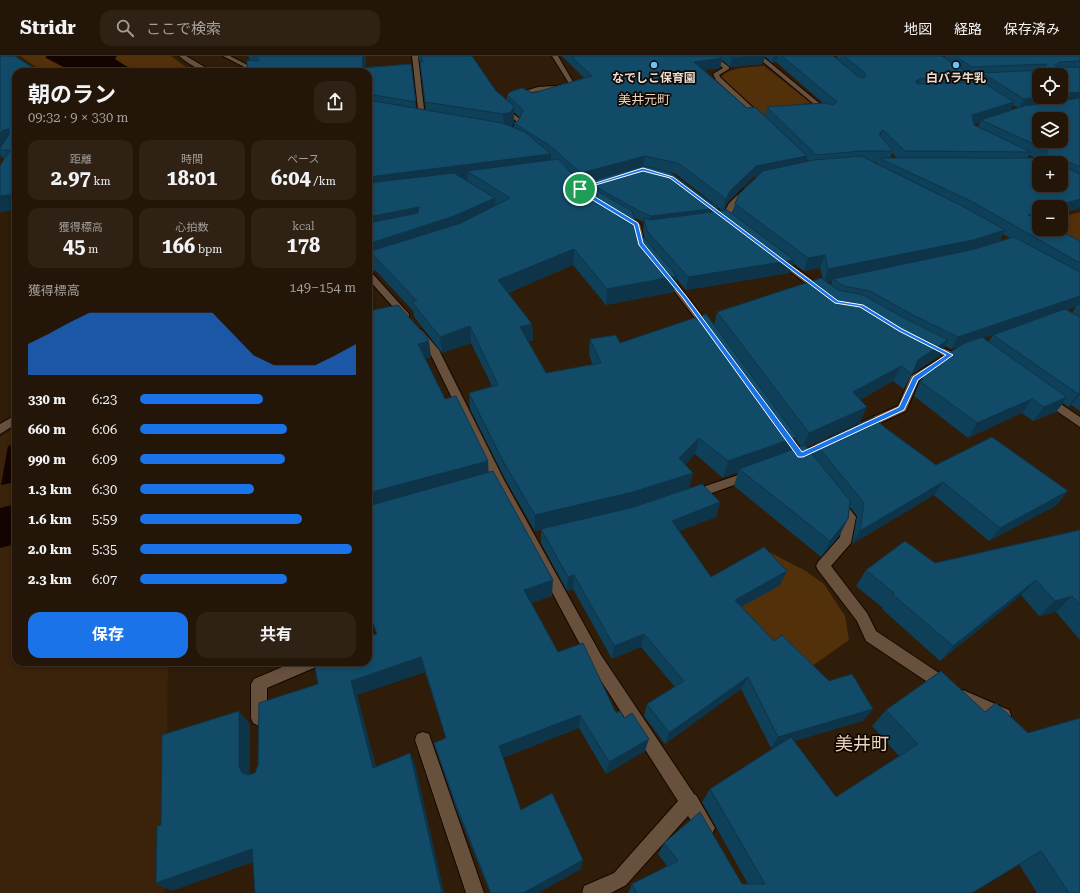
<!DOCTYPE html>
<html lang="ja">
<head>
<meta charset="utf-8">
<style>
  body { margin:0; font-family:"Roboto Serif","Noto Sans JP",serif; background:#2f2215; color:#f1f3f6; height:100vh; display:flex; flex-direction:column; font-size:15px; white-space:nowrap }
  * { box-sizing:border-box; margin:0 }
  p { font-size:13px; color:#a39f9b }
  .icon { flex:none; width:22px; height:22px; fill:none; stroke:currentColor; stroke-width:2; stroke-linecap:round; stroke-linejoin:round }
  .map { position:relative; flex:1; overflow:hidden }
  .side { position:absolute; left:12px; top:12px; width:360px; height:598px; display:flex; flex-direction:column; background:#231507; border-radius:12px; box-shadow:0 2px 6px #0003,0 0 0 1px #403428 }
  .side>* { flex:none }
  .buttons { position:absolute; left:1032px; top:12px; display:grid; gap:8px }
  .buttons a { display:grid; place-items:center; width:36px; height:36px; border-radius:8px; background:#231507; box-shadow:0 2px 6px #0003,0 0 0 1px #403428; font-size:20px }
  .pin { position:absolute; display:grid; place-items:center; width:34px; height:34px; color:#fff; margin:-17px; border:2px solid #fff; border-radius:50%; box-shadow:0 1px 4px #0007 }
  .round { display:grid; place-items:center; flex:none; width:42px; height:42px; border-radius:12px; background:#2f2215 }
  .head { display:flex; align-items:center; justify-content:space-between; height:68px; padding:0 16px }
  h1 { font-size:22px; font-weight:700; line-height:30px }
  .figures { display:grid; grid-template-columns:repeat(3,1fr); gap:6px; height:68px; padding:4px 16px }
  .figures div { display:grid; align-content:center; border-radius:10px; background:#2f2215; text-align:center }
  .figures b { font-size:20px; font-weight:700 }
  .figures small { font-size:11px; font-weight:400 }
  .figures p { font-size:11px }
  .chart { height:112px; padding:8px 16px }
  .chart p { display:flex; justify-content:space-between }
  .chart svg { width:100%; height:72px; margin-top:4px; fill:#1a73e8; opacity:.7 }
  .cta { display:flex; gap:8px; margin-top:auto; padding:8px 16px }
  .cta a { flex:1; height:46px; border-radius:12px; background:#1a73e8; color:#fff; font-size:16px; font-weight:700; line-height:46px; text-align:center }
  .cta a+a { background:#2f2215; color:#f1f3f6 }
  ul { padding:0 16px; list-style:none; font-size:13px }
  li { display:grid; grid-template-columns:64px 48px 1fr; align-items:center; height:30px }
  li i { height:10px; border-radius:5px; background:#1a73e8 }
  header { display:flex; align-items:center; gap:24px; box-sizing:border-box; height:56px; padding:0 20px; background:#231507; border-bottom:1px solid #403428 }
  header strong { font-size:19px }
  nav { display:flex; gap:22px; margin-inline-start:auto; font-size:14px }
  .search { width:280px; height:36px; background:#2f2215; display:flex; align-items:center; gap:10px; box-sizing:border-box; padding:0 14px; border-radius:12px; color:#a39f9b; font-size:15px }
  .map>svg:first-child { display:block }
  .built { fill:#3a230a }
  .green { fill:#523009 }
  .water { fill:#140400 }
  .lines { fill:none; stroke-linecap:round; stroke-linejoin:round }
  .minor-casing { stroke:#160600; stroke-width:2 }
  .minor { fill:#67513d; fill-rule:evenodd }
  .wall { fill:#0f4059; fill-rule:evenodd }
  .shaded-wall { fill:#0d3449 }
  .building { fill:#124b68; stroke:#0d3449; fill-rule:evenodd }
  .route { fill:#1a73e8; stroke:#fff; fill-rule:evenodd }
  .poi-dot { fill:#6dc2f3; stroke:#100803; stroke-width:1.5 }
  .labels { text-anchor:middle; stroke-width:3.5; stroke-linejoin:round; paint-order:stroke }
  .far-poi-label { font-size:12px; font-weight:bold; fill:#eaddd2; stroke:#100803 }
  .far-neighbourhood-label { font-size:13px; fill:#edd3bc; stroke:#100803 }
  .near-neighbourhood-label { font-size:18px; fill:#edd3bc; stroke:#100803 }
</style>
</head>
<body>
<header>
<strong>Stridr</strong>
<div class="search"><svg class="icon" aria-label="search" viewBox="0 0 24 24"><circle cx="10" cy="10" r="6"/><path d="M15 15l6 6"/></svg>ここで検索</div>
<nav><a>地図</a><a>経路</a><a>保存済み</a></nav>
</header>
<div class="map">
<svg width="1080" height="837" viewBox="0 0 1080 837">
  <rect width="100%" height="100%" fill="#2f1c09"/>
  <!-- built -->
  <path class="built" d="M16,371V606H168L165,837H0V382Z"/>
  <!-- green -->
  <path class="green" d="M20,0H171L193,16H43Z
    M764,10L811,47L773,51L780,58L763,59L721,23C724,11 753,11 764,10Z
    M1080,156V197L1031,170L1039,173H1061V161Z
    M769,496L806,515L824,528L845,560L849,584L805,615L715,532Z"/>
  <!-- water -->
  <path class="water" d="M46,0H117L115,3L126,10L133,12L125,16H73L46,2Z
    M16,388V426L1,429L8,390Z
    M16,448V488L0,492V452Z"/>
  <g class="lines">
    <defs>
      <path id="minor" d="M179,0H186L213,16C200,16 189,8 179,0Z
        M223,0H230L261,16H254Z
        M412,0H418L425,62L422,64L419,62Z
        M552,0H558L576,31L538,35L512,41V39L538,31L570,29Z
        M709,0H715L729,11V13L719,19L721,22L763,61V63H759L716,24L713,18L723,12Z
        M756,0H762L830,56V58H826Z
        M995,20L997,23L966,26L963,24Z
        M502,48L522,65L518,74L510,77L507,75L513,72L516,65L500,51L499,50Z
        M744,133L751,135L735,150L728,165L714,166V162L722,161L729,147Z
        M633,166L640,168L646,190L645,192L642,193L638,190L632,168Z
        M779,200L825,233V237H819L776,205V201Z
        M368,215L371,216L409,258V262H403L368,223Z
        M665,215L668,216L711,271L713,273L711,275H705L661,218Z
        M419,273L422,274L439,294L504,424L601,599L694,738L696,739L715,772L712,778L706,781L700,778L688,760L626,829L611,837H582L584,830L614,817L678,745L591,609L492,424L429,295L414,276Z
        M928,285L954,297L955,299L950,302L946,301L924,290L923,288Z
        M938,304L943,307L919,324L906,355L867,373H859L857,370L859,367L898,350L911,320Z
        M1046,338L1080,361V371L1042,345L1041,342L1042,339Z
        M16,359V368L0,378V368Z
        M750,415L754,416L756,419L754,422L692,444L688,442L686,439L688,436Z
        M838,441L842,443L856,461L851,487L831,510L867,557L876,575L951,625L954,630L951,635L946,637L941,635L866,585L857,565L818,514L816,510L818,506L840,481L843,462L832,446L834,443Z
        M294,606H318L316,611L267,632V662L265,667L259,670L253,667L251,662V628L254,623Z
        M963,634L1009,654L1011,659L1009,664L1003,667L958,646L955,641L958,636Z
        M423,676L429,678L431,684L484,837H466L415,684L417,678Z"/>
    </defs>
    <!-- minor casing -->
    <use href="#minor" class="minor-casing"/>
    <!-- minor -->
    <use href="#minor" class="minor"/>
  </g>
  <!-- wall -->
  <path class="wall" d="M0,0L16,16V154L0,156V110L4,103L2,100L0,102Z
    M248,0H366L365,11L411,8L416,52L426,54L420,6L418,0H472L496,35L507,44V39L533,37L584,22L562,0H833L837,3V0H942L944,2L945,0H1080V152L1061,158V151H1039V173L1080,185V355L1071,349L1068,351L1063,347L1056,356L1033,365L1022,357L968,382L914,340L920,325L928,311L959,291L951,293L945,290L940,299L912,318L904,333L893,325L860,344V366L806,391L812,398L816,388L884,371L936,409L1057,449L989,485L934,439L852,488L857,460L850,451L848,463L839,480L821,501L734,430L738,416L723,422L695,398L685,409L693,417L689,432L720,446L716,461L679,475L711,521L780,529L741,551L774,585L829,625L873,653L863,665L794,685L836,741L899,700L872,670L886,654L941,615L1080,837H1037L1019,808L972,837H628L632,828L667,810L658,798L664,787L742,828H748L702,746L710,733L779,689L771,692L741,633L665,688L644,660L647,648L675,631L641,591L612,603L573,533L567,535L541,487V474L535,475L505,423L470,353L469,337L492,330L471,287L442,297L415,262L413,255L376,215L368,214V16L250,4ZM765,0L772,7L776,6L823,47L767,51L765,60L747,52L704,14L720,12L722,4L730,11L763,8ZM972,20H980L978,26H970ZM1013,49L1018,52L1010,54ZM514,56L520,62L519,64L514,67V72L512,71L514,65ZM980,66L978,71L974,69V68ZM892,97L897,102H890ZM1029,99L1037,102H1027ZM806,103L809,105L805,106ZM871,106H877L876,108ZM670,116L676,118L723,155H717L718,152ZM758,120L735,148L732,158L724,155L728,146L753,121ZM587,126V130L583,128ZM634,161L644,166L643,175L645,183L638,175ZM1003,178L1010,182L999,186ZM793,207L804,215L820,212L823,224L717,256L714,269L620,287L590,283L589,299L593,309L546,317L528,286L533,284L532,268L508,237L573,209L606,249L674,236L677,223L686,234L790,217ZM832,225L831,229L826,226ZM1076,250L1072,257L1066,254L1069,253ZM993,279L988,286L983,282ZM796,384L801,391L792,394Z
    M368,255L431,301L425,303L445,343L488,405V416L552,540L531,547L558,596L616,657L645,695L606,718L579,672L503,702L521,754L581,813L538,837H490L457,755L434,687L446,682L425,616L357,639L376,711L410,697L415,709L444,837H255L253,806L171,835L156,827L161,769L250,668V719L255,717L318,628L376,578Z
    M1080,474V584L1056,556L1039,560L1021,539L940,605L882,553L883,552L856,530L866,514L935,507Z"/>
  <!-- shaded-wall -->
  <path class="shaded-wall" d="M363,0H366L365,16L362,12Z
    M750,0H765L763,8L730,11L732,2Z
    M774,0H778L776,6L772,7Z
    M722,2L720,12L693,15L694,6Z
    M920,23L916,32V25Z
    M1080,36V45L1019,53L1024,43L1041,41H1061V38Z
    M1014,46L1010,57L981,64L980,66L968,70L972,59Z
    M514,50V65L512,71L504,73L503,58Z
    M9,73L16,85L0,94V78L3,74Z
    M883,74L879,85V78Z
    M0,96L2,100L0,102Z
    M551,98L550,112L467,115L468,123L368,136V121Z
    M645,100L643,111L580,128L581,117Z
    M807,100L803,111L753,121L728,146L723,155L726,143L730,135L756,110Z
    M16,138V154L0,156V140Z
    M495,142L496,157L373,199H368V188Z
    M1080,143V152L1061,158V151H1054Z
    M419,151L421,166L368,176V161Z
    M718,152L716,160L650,168L651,160Z
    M1039,156V165L1028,159Z
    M1005,174L998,187L967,197L833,223L832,225L824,227L828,213Z
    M574,193L573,209L499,240L498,224Z
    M825,199L820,212L804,215L808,202Z
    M794,204L790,217L686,234L688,221Z
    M677,220L674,236L606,249L607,233Z
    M1080,240V249H1077L1076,250L951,293L958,281Z
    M532,268L533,284L521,288L520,271Z
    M470,270L471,287L442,297L440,281Z
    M948,284L940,299L912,318L918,304Z
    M429,285L431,301L421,305L418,288Z
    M901,310L893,325L847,351L853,336Z
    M1080,337V338L1071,349L1068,351L1078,338Z
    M1067,341L1056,356L1033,365L1044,351Z
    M1032,343L1022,357L968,382L977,367Z
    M867,351L860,366L802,392L809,377Z
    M797,381L791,397L739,413L738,416L723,422L728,405Z
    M699,382L695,398L676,419L679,402Z
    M488,405L489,421L368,454V437Z
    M693,417L689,433L631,453L535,475V459Z
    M943,426L934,439L852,488L860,475Z
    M1068,435L1057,449L989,485L1000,472Z
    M720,446L716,461L669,479L672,465Z
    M848,463L839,480L821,501L830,485Z
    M787,515L780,529L729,558L735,544Z
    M574,519L573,533L567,535L568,521Z
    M553,524L552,540L524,549V534Z
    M1036,524L1021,539L940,605L953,590Z
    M1072,540L1056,556L1039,560L1055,545Z
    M644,578L641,591L612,603L614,590Z
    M421,601L425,616L357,639L379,724L373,712L351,625Z
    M241,606H250L243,608Z
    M748,621L741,633L665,688L669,677Z
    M873,653L863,665L771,692L778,681Z
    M239,655L250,668V721L242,717L239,710Z
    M580,659L579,672L500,703L499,690Z
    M649,683L645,695L606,718L609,706Z
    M410,697L415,709L444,837H442Z
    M252,793L263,802L171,835L156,827Z
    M583,804L581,813L538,837H523Z"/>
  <!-- building -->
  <path class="building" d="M0,0H15L39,16H16V138L0,140V110L10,94H0V92L9,79V73L3,74L0,78Z
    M253,0H363L362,12L411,8L416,46L368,38V16H247V4L258,5L259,3Z
    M421,0H472L496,35L514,50L511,56L503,58L425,46L420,6H423Z
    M571,0H719L722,2L694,6L747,52L755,51L807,100L756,110L730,135L726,143L678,107L645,100L581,117L549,89L514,67L519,64L523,54L507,39L510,36L522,32L533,37L592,20Z
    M730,0H750L732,2Z
    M782,0H833L859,21H865V17L844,0H942L973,20L920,23L916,25L917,28L982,26L1014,46L972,59L974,69L1031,96L905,95L883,74L879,78L893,95H863L816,99L767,51L825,47L833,49L837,46Z
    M955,0H1080V5L1060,6L1055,9L1057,11H1080V36L1061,38V19H1039V41H1041L1024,43L982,17L1044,14L1047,8L972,11Z
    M1080,42V111L1066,105L1067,112L1080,118V143L1054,151H1039V156L1028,159L1039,164V173H1056L1080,185V207L971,145L879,102H1046L1047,94L981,64L1024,50ZM1039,63H1061V85H1039ZM1039,107H1061V129H1039Z
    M368,44L502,67L525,76L551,98L368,121Z
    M861,100L964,151L1005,174L973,184L828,213L825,199L808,202L735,148L739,138L763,115L814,104Z
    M558,103L579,125L632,155L638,175L677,220L607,233L574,193L498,224L532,268L520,271L546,317L601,307L590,283L616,279L620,287L706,258L797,381L728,405L699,382L679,402L693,417L633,436L535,459L504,407L469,337L498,329L470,270L440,281L412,246L417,245L373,199H368V196L461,167L510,142L467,115Z
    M644,110L669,116L718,152L651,160L641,156L587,126Z
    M454,117L495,142L454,160L368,188V167L418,157L419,151L368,161V127Z
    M727,154L794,204L688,221L647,175L644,162L651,164Z
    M1014,181L1080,216V240L958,281L911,258L870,235L844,230L833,223L975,193Z
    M821,222L838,234L863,239L904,262L948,284L918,304L912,318L901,310L853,336L867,351L809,377L717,256Z
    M398,249L426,280L429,285L418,288L445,343L456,340L488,405L368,437V255Z
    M1065,253L1080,261V337L1078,338L993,279Z
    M982,281L1067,341L1044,351L1032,343L977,367L921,326L928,311L963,288Z
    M874,361L884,371L936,409L992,381L1068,435L1000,472L943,426L860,475L864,447L816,388Z
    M805,389L850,445L848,463L830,485L739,413Z
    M493,415L553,524L524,534L558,596L583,587L616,657L620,655L624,662L632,657L649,683L609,706L580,659L499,690L521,754L552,737L583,804L523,837H491L454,744L434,687L446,682L421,601L351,625L373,712L410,697L442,837H255L252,793L156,827L157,770L161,769L162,679L239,655V710L242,717L249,719L255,717L258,709L259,647L318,628L314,606H368V580L377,578L368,554V450Z
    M702,428L720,446L672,465L711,521L764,491L787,515L735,544L774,585L782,579L829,625L852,618L873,653L778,681L748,621L669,677L647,648L684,625L644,578L614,590L574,519L568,521L541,473L634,451Z
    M1080,474V549L1072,540L1055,545L1036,524L953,590L892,538L894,537L866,514L905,485L935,507Z
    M941,615L985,656L996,647L1028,677L1080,662V837H1069L1041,795L972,837H637L632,828L678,805L664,787L700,756L742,828H765L710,733L791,681L836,741L918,688L886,654Z"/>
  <!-- route -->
  <path class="route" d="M643,112L673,121L838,245L863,249L902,273L953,299L918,324L904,354L803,401H798L683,242L639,189L634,169L581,137L577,133ZM643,115L670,122L835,247L860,251L899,275L946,299L913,321L899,351L802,396L686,240L643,187L638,167L582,133Z"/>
  <!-- markers -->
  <g class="poi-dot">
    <circle cx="654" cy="9" r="4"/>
    <circle cx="956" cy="9" r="4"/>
  </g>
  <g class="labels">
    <!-- far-poi labels -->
    <g class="far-poi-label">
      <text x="654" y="26">なでしこ保育園</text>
      <text x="956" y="26">白バラ牛乳</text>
    </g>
    <!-- far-neighbourhood labels -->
    <g class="far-neighbourhood-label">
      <text x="644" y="48">美井元町</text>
    </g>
    <!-- near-neighbourhood labels -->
    <g class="near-neighbourhood-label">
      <text x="862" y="694">美井町</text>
    </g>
  </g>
</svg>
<div class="buttons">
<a><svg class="icon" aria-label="locate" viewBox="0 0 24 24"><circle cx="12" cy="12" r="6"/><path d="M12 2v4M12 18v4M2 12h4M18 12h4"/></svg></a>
<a><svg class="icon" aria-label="layers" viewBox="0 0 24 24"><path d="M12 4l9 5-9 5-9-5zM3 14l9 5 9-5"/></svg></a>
<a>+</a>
<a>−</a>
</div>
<div class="pin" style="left:580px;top:133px;background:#1e9e55"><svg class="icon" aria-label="arrive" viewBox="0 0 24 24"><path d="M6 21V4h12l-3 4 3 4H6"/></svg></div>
<section class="side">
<div class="head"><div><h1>朝のラン</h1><p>09:32 · 9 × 330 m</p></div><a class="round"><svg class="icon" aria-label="share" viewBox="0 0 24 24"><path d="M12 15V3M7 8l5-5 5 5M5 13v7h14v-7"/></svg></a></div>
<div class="figures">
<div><p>距離</p><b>2.97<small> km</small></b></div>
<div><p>時間</p><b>18:01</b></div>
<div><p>ペース</p><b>6:04<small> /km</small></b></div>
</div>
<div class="figures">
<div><p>獲得標高</p><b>45<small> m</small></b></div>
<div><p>心拍数</p><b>166<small> bpm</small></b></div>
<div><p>kcal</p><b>178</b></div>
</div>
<div class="chart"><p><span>獲得標高</span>149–154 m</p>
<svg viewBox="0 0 160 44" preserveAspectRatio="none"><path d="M0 44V25L10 19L20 12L30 6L40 6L50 6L60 6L70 6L80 6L90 6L100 19L110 32L120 38L130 38L140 38L150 32L160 25V44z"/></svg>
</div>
<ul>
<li><b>330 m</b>6:23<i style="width:57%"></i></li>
<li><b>660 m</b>6:06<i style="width:68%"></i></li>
<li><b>990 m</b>6:09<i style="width:67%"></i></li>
<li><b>1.3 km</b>6:30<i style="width:53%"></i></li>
<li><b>1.6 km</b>5:59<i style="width:75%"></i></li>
<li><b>2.0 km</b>5:35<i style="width:98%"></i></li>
<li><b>2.3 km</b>6:07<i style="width:68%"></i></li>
</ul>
<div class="cta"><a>保存</a><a>共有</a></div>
</section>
</div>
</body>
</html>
